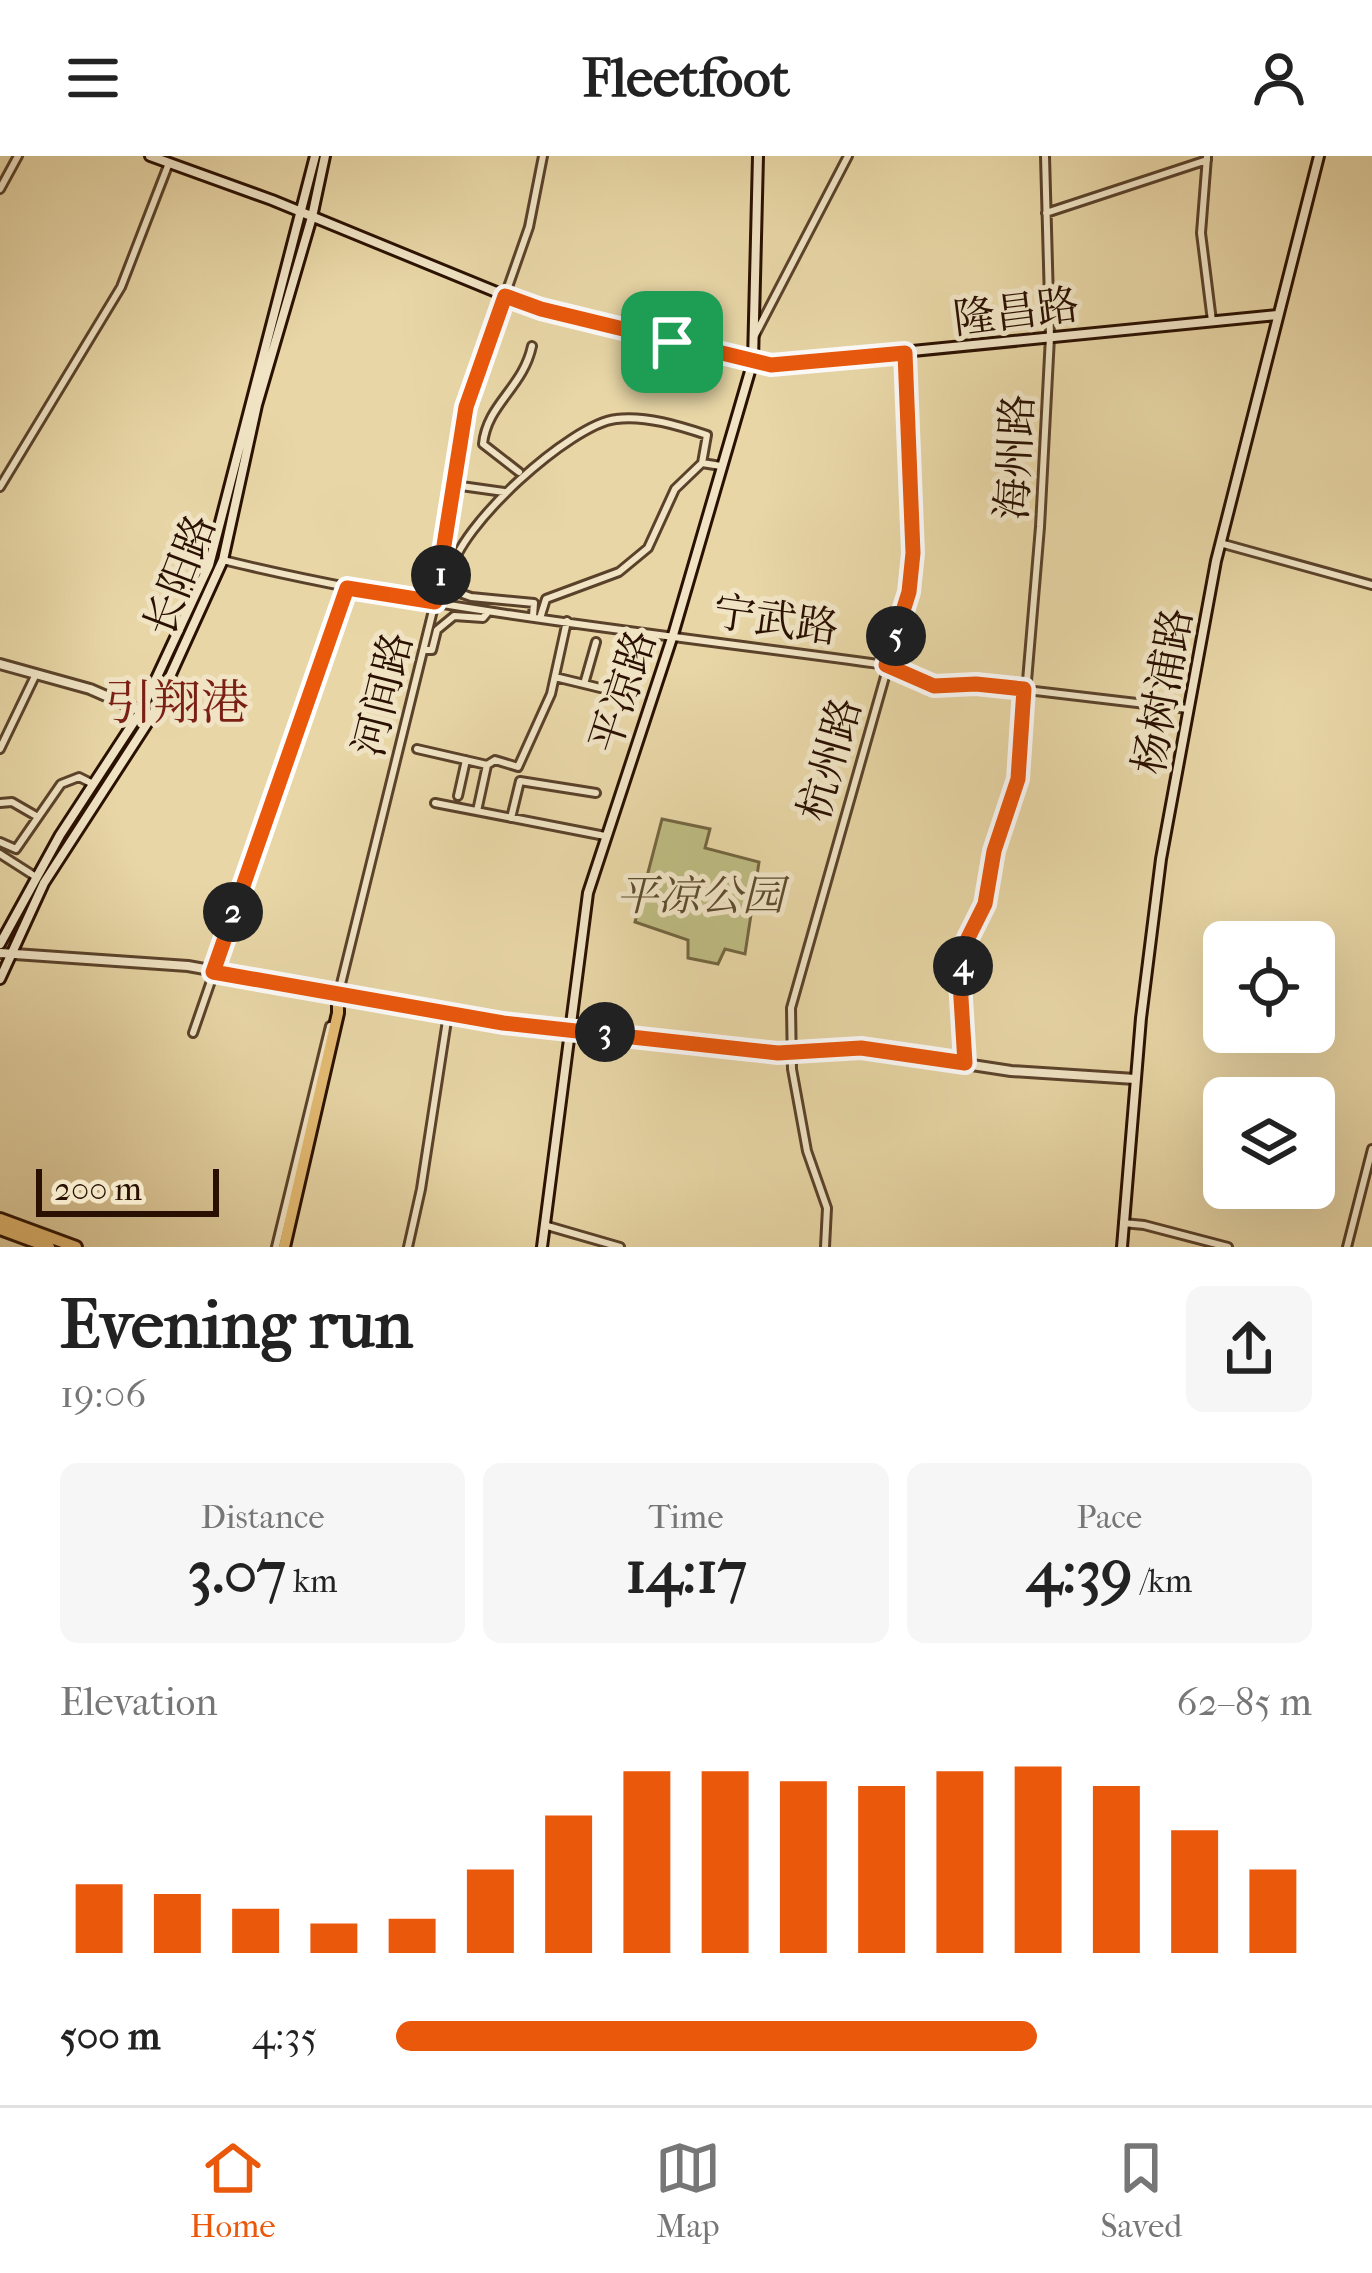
<!DOCTYPE html>
<html lang="en">
<head>
<meta charset="utf-8">
<style>
  body { margin:0; font-family:"IM FELL French Canon","Noto Serif SC",serif; background:#f6f6f6; color:#222; height:100vh; display:flex; flex-direction:column; font-size:45px; white-space:nowrap }
  * { box-sizing:border-box; margin:0 }
  p { font-size:39px; color:#767676 }
  .icon { flex:none; width:66px; height:66px; fill:none; stroke:currentColor; stroke-width:2; stroke-linecap:round; stroke-linejoin:round }
  .map { position:relative; height:1091px; overflow:hidden }
  .side { display:flex; flex-direction:column; background:#fff; flex:1 }
  .side>* { flex:none }
  .controls { position:absolute; left:1203px; top:765px; display:grid; gap:24px }
  .controls a { display:grid; place-items:center; width:132px; height:132px; border-radius:18px; background:#fff; box-shadow:0 12px 48px #0002; font-size:60px }
  .scale { position:absolute; left:36px; bottom:30px; width:183px; box-sizing:border-box; padding-left:12px; border:6px solid #2a1000; border-top:0; font-size:33px; line-height:42px; white-space:nowrap; color:#2a1000; -webkit-text-stroke:9px #f0e4c5; paint-order:stroke }
  .pin { position:absolute; display:grid; place-items:center; width:102px; height:102px; color:#fff; margin:-51px; border-radius:24px; box-shadow:0 6px 18px #0006 }
  .km { position:absolute; width:60px; height:60px; margin:-30px; border-radius:50%; background:#222; color:#fff; font-size:33px; line-height:60px; text-align:center }
  .round { display:grid; place-items:center; flex:none; width:126px; height:126px; border-radius:18px; background:#f6f6f6 }
  .headline { display:flex; align-items:center; justify-content:space-between; height:204px; padding:0 60px }
  h1 { font-size:66px; font-weight:700; line-height:90px }
  .stats { display:grid; grid-template-columns:repeat(3,1fr); gap:18px; height:204px; padding:12px 60px }
  .stats div { display:grid; align-content:center; border-radius:18px; background:#f6f6f6; text-align:center }
  .stats b { font-size:60px; font-weight:700 }
  .stats small { font-size:33px; font-weight:400 }
  .stats p { font-size:33px }
  .chart { height:336px; padding:24px 60px }
  .chart p { display:flex; justify-content:space-between }
  .chart svg { width:100%; height:216px; margin-top:12px; stroke:#ea580c; stroke-width:6 }
  ul { padding:0 60px; list-style:none; font-size:39px }
  li { display:grid; grid-template-columns:192px 144px 1fr; align-items:center; height:90px }
  li i { height:30px; border-radius:15px; background:#ea580c }
  header { display:flex; justify-content:space-between; align-items:center; height:156px; padding:0 60px; background:#fff; font-size:54px; font-weight:700 }
  .menu { display:flex; justify-content:space-around; align-items:center; height:168px; border-top:3px solid #e0e0e0; background:#fff; font-size:33px; color:#767676 }
  .menu a { display:grid; justify-items:center; gap:6px }
  .menu .active { color:#ea580c }
  .map>svg:first-child { display:block }
  .green { fill:#bdbc82; stroke:#746641; stroke-width:3 }
  .lines { fill:none; stroke-linecap:round; stroke-linejoin:round }
  .minor-casing { stroke:#5a422a; stroke-width:12 }
  .tertiary-casing { stroke:#5a422a; stroke-width:14 }
  .secondary-casing { stroke:#2a1000; stroke-width:14 }
  .trunk-casing { stroke:#2a1000; stroke-width:16 }
  .minor { stroke:#f0e4c5; stroke-width:6 }
  .tertiary { stroke:#f0e4c5; stroke-width:8 }
  .secondary { stroke:#f0e4c5; stroke-width:8 }
  .trunk { stroke:#e4bb73; stroke-width:10 }
  .route-casing { stroke:#fff; stroke-width:24 }
  .route { stroke:#ea580c; stroke-width:15 }
  .labels { text-anchor:middle; stroke-width:10; stroke-linejoin:round; paint-order:stroke }
  .street-label { font-size:42px; fill:#2a1000; stroke:#f0e4c5 }
  .park-label { font-size:42px; font-style:italic; fill:#5d4c2e; stroke:#f0e4c5 }
  .quarter-label { font-size:48px; fill:#7a1f14; stroke:#f0e4c5 }
</style>
</head>
<body>
<header><svg class="icon" aria-label="menu" viewBox="0 0 24 24"><path d="M4 6h16M4 12h16M4 18h16"/></svg>Fleetfoot<svg class="icon" aria-label="person" viewBox="0 0 24 24"><circle cx="12" cy="8" r="4"/><path d="M4 21q1-7 8-7t8 7"/></svg></header>
<div class="map">
<svg width="1372" height="1091" viewBox="0 0 1372 1091">
  <rect width="100%" height="100%" fill="#e8d6a6"/>
  <filter id="stains"><feTurbulence type="fractalNoise" baseFrequency=".00167" numOctaves="4"/><feColorMatrix values="0 0 0 0 .2 0 0 0 0 .09 0 0 0 0 .02 0 0 0 .5 -.17"/></filter>
  <radialGradient id="worn" r=".72"><stop offset=".6" stop-color="#630" stop-opacity="0"/><stop offset="1" stop-color="#630" stop-opacity=".3"/></radialGradient>
  <!-- green -->
  <path class="green" d="M662,663L710,673L705,692L759,706L745,798L725,793L718,808L688,802V784L635,766Z"/>
  <g class="lines">
    <defs>
      <path id="minor" d="M1207,1L1201,77L1212,165
        M0,33L18,0
        M1046,57L1207,4
        M755,179L848,0
        M519,316L483,288C487,248 523,232 532,190
        M454,329L504,336
        M0,331L121,131L169,7
        M1220,387L1372,429
        M223,404C440,457 665,478 886,509L934,530L976,528L1188,553
        M541,459L546,443L619,416L648,392L675,333L702,307L721,310
        M533,460L534,447L471,441L454,435C454,434 450,418 451,417C457,371 571,268 616,263C645,259 680,270 707,279L702,307
        M425,494H432L437,474L454,460L483,462L488,456
        M555,521L625,538
        M584,528L596,486
        M609,534L624,487
        M0,593L36,518
        M417,593L487,609L495,604L518,611L551,538L567,465
        M458,640L466,604
        M0,647L12,646L38,661
        M435,647L605,680
        M477,655L487,609
        M511,662L520,625L596,637
        M0,686L16,693L61,628L79,621L93,628
        M0,698L36,721
        M338,840L438,434L466,251L529,71L543,0
        M193,877L347,432
        M965,907L959,844L968,782L985,748L994,695L1010,657L1020,608L1040,371L1050,181L1045,0
        M1123,1067L1144,1069L1228,1091
        M544,1069L620,1091
        M276,1091L330,870
        M408,1091L421,1033L448,858
        M825,1091L827,1052L807,995L792,913L791,852L909,436L913,397L905,197
        M1347,1091L1372,993"/>
      <path id="tertiary" d="M0,508L90,533L152,560
        M0,797L188,810L503,867L778,897L861,892L1011,915L1135,923"/>
      <path id="secondary" d="M150,0L272,44L523,147L771,209L1277,159
        M0,788L60,679L141,555L209,409L315,0
        M0,823L44,727L152,560L223,404L257,249L312,61L325,0
        M542,1091L588,737L673,479L753,205L758,0
        M1122,1091L1141,862L1161,703L1216,405L1319,0"/>
      <path id="trunk" d="M0,1063L76,1091
        M0,1073L49,1091
        M284,1091L338,857V838"/>
    </defs>
    <!-- minor casing -->
    <use href="#minor" class="minor-casing"/>
    <!-- tertiary casing -->
    <use href="#tertiary" class="tertiary-casing"/>
    <!-- secondary casing -->
    <use href="#secondary" class="secondary-casing"/>
    <!-- trunk casing -->
    <use href="#trunk" class="trunk-casing"/>
    <!-- minor -->
    <use href="#minor" class="minor"/>
    <!-- tertiary -->
    <use href="#tertiary" class="tertiary"/>
    <!-- secondary -->
    <use href="#secondary" class="secondary"/>
    <!-- trunk -->
    <use href="#trunk" class="trunk"/>
  </g>
  <g class="lines">
    <defs>
      <path id="route" d="M505,140L541,153L771,209L905,197L913,397L909,436L886,509L934,530L976,528L1024,533L1018,623L994,695L985,748L968,782L960,826L965,907L861,892L778,897L503,867L213,816L347,432L435,446L466,251Z"/>
    </defs>
    <!-- route casing -->
    <use href="#route" class="route-casing"/>
    <!-- route -->
    <use href="#route" class="route"/>
  </g>
  <g class="labels">
    <!-- street labels -->
    <g class="street-label">
      <text transform="translate(1016 155) rotate(-7)" y="15">隆昌路</text>
      <text transform="translate(1014 301) rotate(-87)" y="15">海州路</text>
      <text transform="translate(179 419) rotate(-69)" y="15">长阳路</text>
      <text transform="translate(776 463) rotate(8)" y="15">宁武路</text>
      <text transform="translate(622 535) rotate(-72)" y="15">平凉路</text>
      <text transform="translate(1162 535) rotate(-80)" y="15">杨树浦路</text>
      <text transform="translate(382 538) rotate(-76)" y="15">河间路</text>
      <text transform="translate(829 603) rotate(-74)" y="15">杭州路</text>
    </g>
    <!-- park labels -->
    <g class="park-label">
      <text x="700" y="754">平凉公园</text>
    </g>
    <!-- quarter labels -->
    <g class="quarter-label">
      <text x="177" y="563">引翔港</text>
    </g>
  </g>
  <rect width="100%" height="100%" filter="url(#stains)"/>
  <rect width="100%" height="100%" fill="url(#worn)"/>
</svg>
<div class="controls">
<a><svg class="icon" aria-label="locate" viewBox="0 0 24 24"><circle cx="12" cy="12" r="6"/><path d="M12 2v4M12 18v4M2 12h4M18 12h4"/></svg></a>
<a><svg class="icon" aria-label="layers" viewBox="0 0 24 24"><path d="M12 4l9 5-9 5-9-5zM3 14l9 5 9-5"/></svg></a>
</div>
<div class="scale">200 m</div>
<div class="pin" style="left:672px;top:186px;background:#1e9e55"><svg class="icon" aria-label="arrive" viewBox="0 0 24 24"><path d="M6 21V4h12l-3 4 3 4H6"/></svg></div>
<b class="km" style="left:441px;top:419px">1</b>
<b class="km" style="left:233px;top:756px">2</b>
<b class="km" style="left:605px;top:876px">3</b>
<b class="km" style="left:963px;top:810px">4</b>
<b class="km" style="left:896px;top:480px">5</b>
</div>
<section class="side">
<div class="headline"><div><h1>Evening run</h1><p>19:06</p></div><a class="round"><svg class="icon" aria-label="share" viewBox="0 0 24 24"><path d="M12 15V3M7 8l5-5 5 5M5 13v7h14v-7"/></svg></a></div>
<div class="stats">
<div><p>Distance</p><b>3.07<small> km</small></b></div>
<div><p>Time</p><b>14:17</b></div>
<div><p>Pace</p><b>4:39<small> /km</small></b></div>
</div>
<div class="chart"><p><span>Elevation</span>62–85 m</p>
<svg viewBox="0 0 160 44" preserveAspectRatio="none"><path d="M5 44V30M15 44V32M25 44V35M35 44V38M45 44V37M55 44V27M65 44V16M75 44V7M85 44V7M95 44V9M105 44V10M115 44V7M125 44V6M135 44V10M145 44V19M155 44V27"/></svg>
</div>
<ul>
<li><b>500 m</b>4:35<i style="width:70%"></i></li>
</ul>
</section>
<nav class="menu">
<a class="active"><svg class="icon" aria-label="home" viewBox="0 0 24 24"><path d="M3 11l9-7 9 7M6 9v11h12V9"/></svg>Home</a>
<a><svg class="icon" aria-label="map" viewBox="0 0 24 24"><path d="M3 6l6-2 6 2 6-2v14l-6 2-6-2-6 2zM9 4v14M15 6v14"/></svg>Map</a>
<a><svg class="icon" aria-label="saved" viewBox="0 0 24 24"><path d="M7 4h10v16l-5-4-5 4z"/></svg>Saved</a>
</nav>
</body>
</html>
